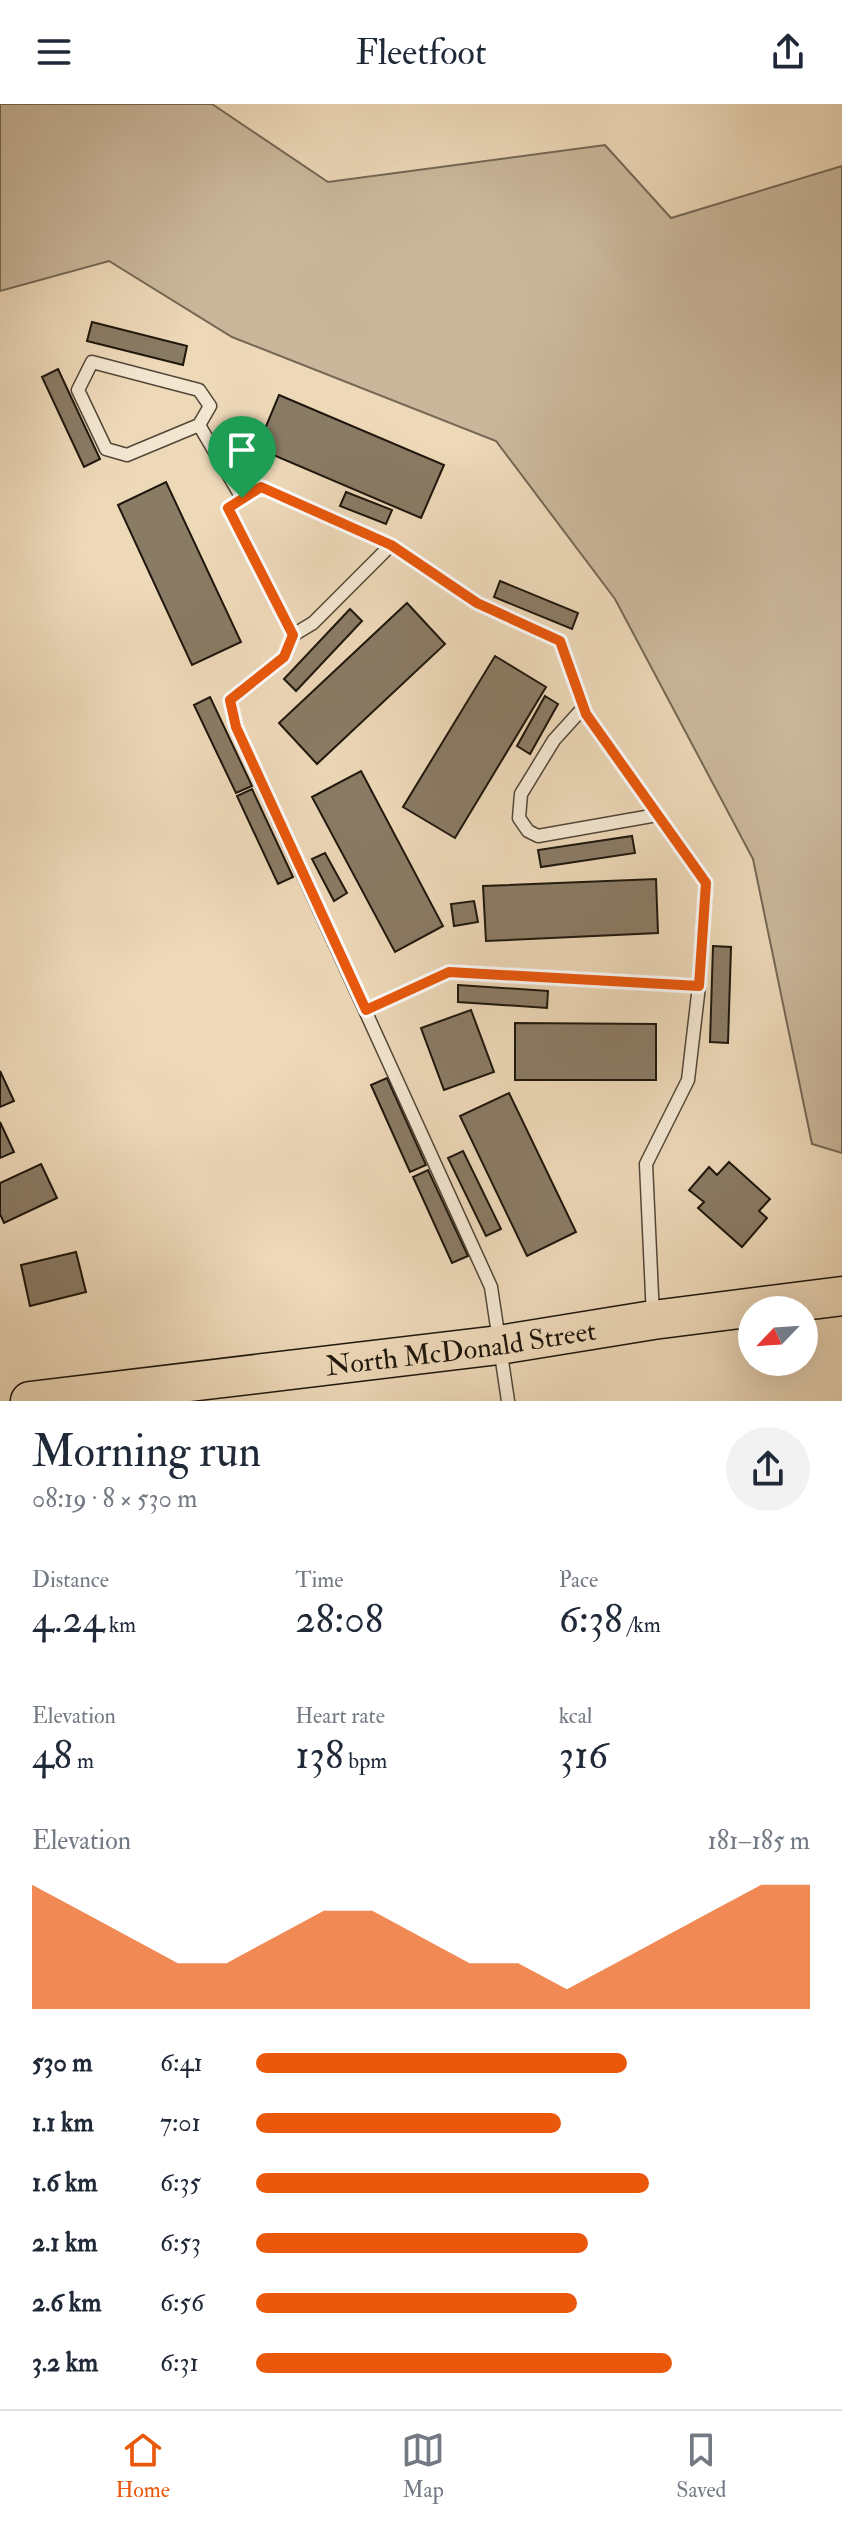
<!DOCTYPE html>
<html lang="en">
<head>
<meta charset="utf-8">
<style>
  body { margin:0; font-family:"IM FELL Double Pica",serif; background:#f2f2f3; color:#1f2937; height:100vh; display:flex; flex-direction:column; font-size:30px; white-space:nowrap }
  * { box-sizing:border-box; margin:0 }
  p { font-size:26px; color:#747a83 }
  .icon { flex:none; width:44px; height:44px; fill:none; stroke:currentColor; stroke-width:2; stroke-linecap:round; stroke-linejoin:round }
  .map { position:relative; height:1297px; overflow:hidden }
  .panel { display:flex; flex-direction:column; background:#fff; flex:1 }
  .panel>* { flex:none }
  .needle { width:52px; rotate:245deg }
  .tools { position:absolute; left:738px; top:1192px; display:grid; gap:16px }
  .tools a { display:grid; place-items:center; width:80px; height:80px; border-radius:50%; background:#fff; box-shadow:0 8px 32px #0002; font-size:40px }
  .pin { position:absolute; display:grid; place-items:center; width:68px; height:68px; color:#fff; margin:-82px -34px; border-radius:50% 50% 50% 0; rotate:-45deg; box-shadow:0 0 8px #0007 }
  .pin .icon { rotate:45deg }
  .round { display:grid; place-items:center; flex:none; width:84px; height:84px; border-radius:42px; background:#f2f2f3 }
  .overview { display:flex; align-items:center; justify-content:space-between; height:136px; padding:0 32px }
  h1 { font-size:44px; font-weight:600; line-height:60px }
  .metrics { display:grid; grid-template-columns:repeat(3,1fr); gap:12px; height:136px; padding:8px 32px }
  .metrics div { display:grid; align-content:center }
  .metrics b { font-size:40px; font-weight:600 }
  .metrics small { font-size:22px; font-weight:400 }
  .metrics p { font-size:22px }
  .chart { height:224px; padding:16px 32px }
  .chart p { display:flex; justify-content:space-between }
  .chart svg { width:100%; height:144px; margin-top:8px; fill:#ea580c; opacity:.7 }
  ul { padding:0 32px; list-style:none; font-size:26px }
  li { display:grid; grid-template-columns:128px 96px 1fr; align-items:center; height:60px }
  li i { height:20px; border-radius:10px; background:#ea580c }
  header { display:flex; justify-content:space-between; align-items:center; height:104px; padding:0 32px; background:#fff; font-size:36px; font-weight:600 }
  .dock { display:flex; justify-content:space-around; align-items:center; height:112px; border-top:2px solid #e0e1e3; background:#fff; font-size:22px; color:#747a83 }
  .dock a { display:grid; justify-items:center; gap:4px }
  .dock .on { color:#ea580c }
  .map>svg:first-child { display:block }
  .green { fill:#cab79b; stroke:#746754; stroke-width:2 }
  .building { fill:#8a7b65; stroke:#1e170c; stroke-width:2 }
  .lines { fill:none; stroke-linecap:round; stroke-linejoin:round }
  .service-casing { stroke:#524737; stroke-width:15 }
  .primary-casing { stroke:#1e170c; stroke-width:41 }
  .service { stroke:#f3e6d1; stroke-width:12 }
  .primary { stroke:#edd8b8; stroke-width:38 }
  .route-casing { stroke:#fff; stroke-width:16 }
  .route { stroke:#ea580c; stroke-width:10 }
  .labels { text-anchor:middle; stroke-width:6; stroke-linejoin:round; paint-order:stroke }
  .street-label { font-size:28px; fill:#1e170c; stroke:#f3e6d1 }
</style>
</head>
<body>
<header><svg class="icon" aria-label="menu" viewBox="0 0 24 24"><path d="M4 6h16M4 12h16M4 18h16"/></svg>Fleetfoot<svg class="icon" aria-label="share" viewBox="0 0 24 24"><path d="M12 15V3M7 8l5-5 5 5M5 13v7h14v-7"/></svg></header>
<div class="map">
<svg width="842" height="1297" viewBox="0 0 842 1297">
  <rect width="100%" height="100%" fill="#edd8b8"/>
  <filter id="stains"><feTurbulence type="fractalNoise" baseFrequency=".0025" numOctaves="4"/><feColorMatrix values="0 0 0 0 .2 0 0 0 0 .09 0 0 0 0 .02 0 0 0 .5 -.17"/></filter>
  <radialGradient id="worn" r=".72"><stop offset=".6" stop-color="#630" stop-opacity="0"/><stop offset="1" stop-color="#630" stop-opacity=".3"/></radialGradient>
  <!-- green -->
  <path class="green" d="M0,0H212L328,78L605,41L671,114L842,62V1049L812,1040L753,755L615,495L496,337L232,233L109,157L0,187Z"/>
  <!-- building -->
  <path class="building" d="M92,218L187,242L183,261L87,237Z
    M58,265L100,355L84,363L42,273Z
    M279,291L444,361L421,414L257,344Z
    M166,378L241,538L192,561L118,401Z
    M346,388L392,406L386,420L340,402Z
    M500,477L578,509L572,525L494,493Z
    M407,499L445,540L317,660L279,619Z
    M350,505L362,517L296,587L284,575Z
    M495,552L546,583L455,734L403,703Z
    M545,592L558,600L530,650L517,642Z
    M210,593L252,682L236,689L194,601Z
    M361,667L443,822L395,848L312,693Z
    M252,685L293,773L278,780L237,692Z
    M632,732L635,749L541,763L538,746Z
    M325,749L347,789L334,797L312,755Z
    M656,775L658,829L486,837L483,782Z
    M474,797L478,818L454,822L451,800Z
    M713,842L731,843L728,939L710,938Z
    M458,881L548,887L547,904L458,898Z
    M471,906L494,968L444,986L421,924Z
    M515,919L656,920V976H515Z
    M0,967L14,997L0,1003Z
    M387,974L426,1061L410,1068L371,981Z
    M509,989L576,1128L527,1152L460,1012Z
    M0,1018L14,1048L0,1054Z
    M463,1047L501,1125L486,1132L448,1054Z
    M729,1058L770,1095L759,1107L767,1114L742,1143L698,1104L704,1098L689,1086L709,1063L717,1071Z
    M41,1060L57,1094L4,1119L0,1110V1079Z
    M428,1066L468,1152L452,1159L413,1073Z
    M76,1148L86,1188L30,1202L21,1161Z"/>
  <g class="lines">
    <defs>
      <path id="service" d="M199,321L210,302L199,286L92,258L78,286L106,345L127,351L199,321L242,394
        M293,531L313,519L391,441
        M583,604L554,636L521,690L519,714L528,727L538,732L657,711
        M366,906L449,868L699,882
        M508,1297L491,1183L236,623L230,596L284,553L293,531L228,404L261,383L391,441L477,499L560,537L586,610L706,779L699,882L688,976L646,1060L653,1213"/>
      <g id="primary">
        <path id="s1" d="M30,1297L499,1241L653,1216L842,1192"/>
      </g>
    </defs>
    <!-- service casing -->
    <use href="#service" class="service-casing"/>
    <!-- primary casing -->
    <use href="#primary" class="primary-casing"/>
    <!-- service -->
    <use href="#service" class="service"/>
    <!-- primary -->
    <use href="#primary" class="primary"/>
  </g>
  <g class="lines">
    <defs>
      <path id="route" d="M261,383L391,441L477,499L560,537L586,610L706,779L699,882L449,868L366,906L236,623L230,596L284,553L293,531L228,404Z"/>
    </defs>
    <!-- route casing -->
    <use href="#route" class="route-casing"/>
    <!-- route -->
    <use href="#route" class="route"/>
  </g>
  <g class="labels">
    <!-- street labels -->
    <g class="street-label">
      <text dy="10" stroke="none"><textPath href="#s1" startOffset="434">North McDonald Street</textPath></text>
    </g>
  </g>
  <rect width="100%" height="100%" filter="url(#stains)"/>
  <rect width="100%" height="100%" fill="url(#worn)"/>
</svg>
<div class="tools">
<a><svg class="needle" viewBox="-14 -14 28 28"><path d="M0-13l5 13h-10z" fill="#e53935"/><path d="M0 13l5-13h-10z" fill="#747a83"/></svg></a>
</div>
<div class="pin" style="left:242px;top:394px;background:#1e9e55"><svg class="icon" aria-label="arrive" viewBox="0 0 24 24"><path d="M6 21V4h12l-3 4 3 4H6"/></svg></div>
</div>
<section class="panel">
<div class="overview"><div><h1>Morning run</h1><p>08:19 · 8 × 530 m</p></div><a class="round"><svg class="icon" aria-label="share" viewBox="0 0 24 24"><path d="M12 15V3M7 8l5-5 5 5M5 13v7h14v-7"/></svg></a></div>
<div class="metrics">
<div><p>Distance</p><b>4.24<small> km</small></b></div>
<div><p>Time</p><b>28:08</b></div>
<div><p>Pace</p><b>6:38<small> /km</small></b></div>
</div>
<div class="metrics">
<div><p>Elevation</p><b>48<small> m</small></b></div>
<div><p>Heart rate</p><b>138<small> bpm</small></b></div>
<div><p>kcal</p><b>316</b></div>
</div>
<div class="chart"><p><span>Elevation</span>181–185 m</p>
<svg viewBox="0 0 160 44" preserveAspectRatio="none"><path d="M0 44V6L10 14L20 22L30 30L40 30L50 22L60 14L70 14L80 22L90 30L100 30L110 38L120 30L130 22L140 14L150 6L160 6V44z"/></svg>
</div>
<ul>
<li><b>530 m</b>6:41<i style="width:67%"></i></li>
<li><b>1.1 km</b>7:01<i style="width:55%"></i></li>
<li><b>1.6 km</b>6:35<i style="width:71%"></i></li>
<li><b>2.1 km</b>6:53<i style="width:60%"></i></li>
<li><b>2.6 km</b>6:56<i style="width:58%"></i></li>
<li><b>3.2 km</b>6:31<i style="width:75%"></i></li>
</ul>
</section>
<nav class="dock">
<a class="on"><svg class="icon" aria-label="home" viewBox="0 0 24 24"><path d="M3 11l9-7 9 7M6 9v11h12V9"/></svg>Home</a>
<a><svg class="icon" aria-label="map" viewBox="0 0 24 24"><path d="M3 6l6-2 6 2 6-2v14l-6 2-6-2-6 2zM9 4v14M15 6v14"/></svg>Map</a>
<a><svg class="icon" aria-label="saved" viewBox="0 0 24 24"><path d="M7 4h10v16l-5-4-5 4z"/></svg>Saved</a>
</nav>
</body>
</html>
